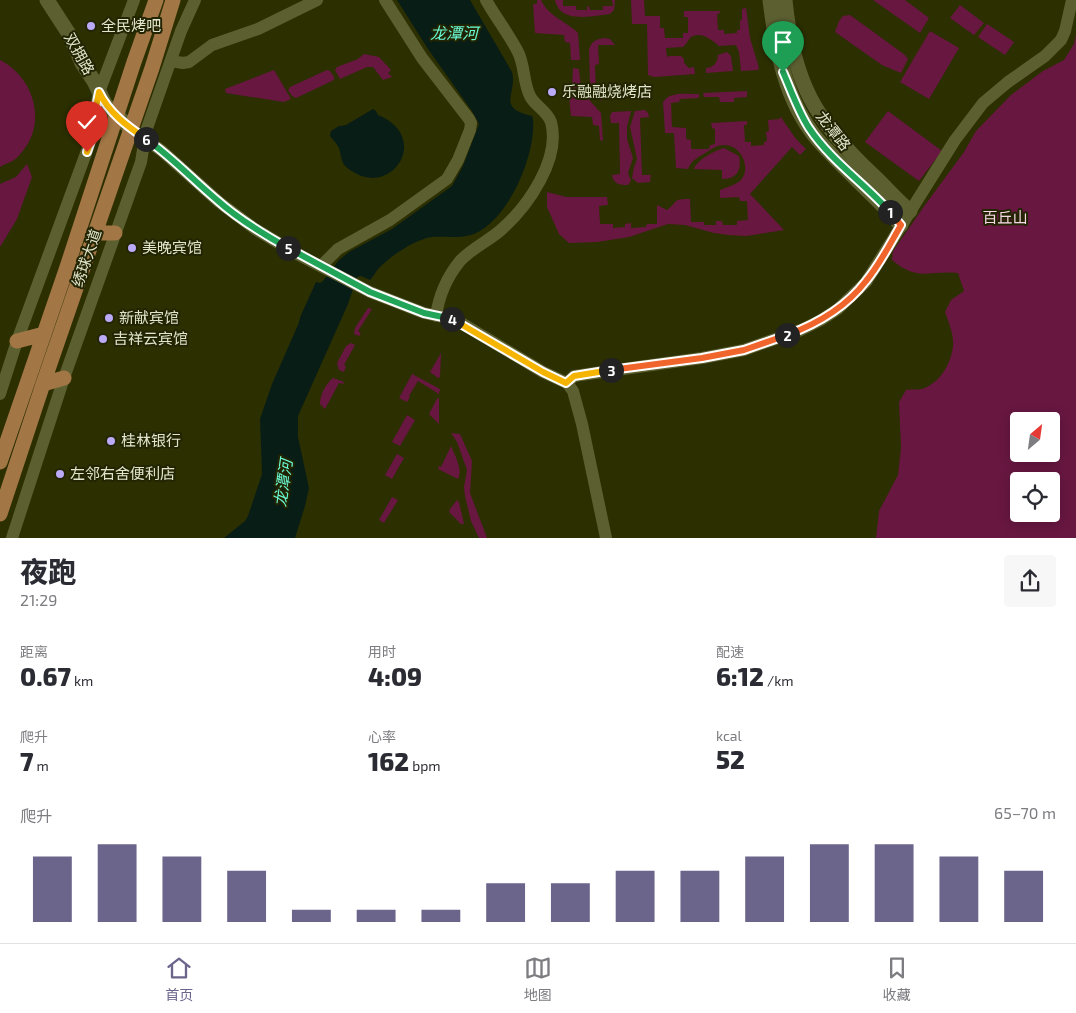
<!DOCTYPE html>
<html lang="zh">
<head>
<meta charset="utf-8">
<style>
  body { margin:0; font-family:"Exo 2","Noto Sans SC",sans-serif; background:#f7f7f7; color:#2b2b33; height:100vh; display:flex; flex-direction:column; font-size:19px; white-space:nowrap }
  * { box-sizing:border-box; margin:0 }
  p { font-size:16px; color:#7c7c81 }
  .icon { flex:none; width:28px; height:28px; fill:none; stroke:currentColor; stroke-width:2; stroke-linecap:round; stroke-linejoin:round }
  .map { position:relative; height:538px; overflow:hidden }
  .panel { display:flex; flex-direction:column; background:#fff; flex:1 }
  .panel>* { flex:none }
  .needle { width:32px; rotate:29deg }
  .tools { position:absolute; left:1010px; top:412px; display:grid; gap:10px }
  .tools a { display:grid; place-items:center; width:50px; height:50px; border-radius:5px; background:#fff; box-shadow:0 2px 12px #0003; font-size:25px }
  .pin { position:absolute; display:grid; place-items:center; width:42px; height:42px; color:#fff; margin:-51px -21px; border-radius:50% 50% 50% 0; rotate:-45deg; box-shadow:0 0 5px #0007 }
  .pin .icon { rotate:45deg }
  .km { position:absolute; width:25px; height:25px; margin:-12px; border-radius:50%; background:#222; color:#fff; font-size:14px; line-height:25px; text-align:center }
  .round { display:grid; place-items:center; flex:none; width:52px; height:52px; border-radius:5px; background:#f7f7f7 }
  .summary { display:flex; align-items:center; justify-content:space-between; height:85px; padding:0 20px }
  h1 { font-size:28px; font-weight:800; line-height:38px }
  .stats { display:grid; grid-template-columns:repeat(3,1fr); gap:8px; height:85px; padding:5px 20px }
  .stats div { display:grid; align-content:center }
  .stats b { font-size:25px; font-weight:800 }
  .stats small { font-size:14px; font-weight:400 }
  .stats p { font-size:14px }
  .chart { height:140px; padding:10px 20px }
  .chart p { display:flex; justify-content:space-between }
  .chart svg { width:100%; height:90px; margin-top:5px; stroke:#6b648b; stroke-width:6 }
  .tabs { display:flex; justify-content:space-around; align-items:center; height:70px; border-top:1px solid #e1e1e2; background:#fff; font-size:14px; color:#7c7c81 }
  .tabs a { display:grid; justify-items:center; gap:2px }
  .tabs .active { color:#6b648b }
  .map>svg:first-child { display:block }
  .green { fill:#681741; fill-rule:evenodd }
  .water { fill:#091d17 }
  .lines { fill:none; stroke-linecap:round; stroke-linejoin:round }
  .minor { stroke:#5c6031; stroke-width:12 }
  .tertiary { stroke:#5c6031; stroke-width:15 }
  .secondary { stroke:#5c6031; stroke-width:15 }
  .primary { stroke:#a27645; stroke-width:15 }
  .split-1-casing { stroke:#fff; stroke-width:10 }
  .split-2-casing { stroke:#fff; stroke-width:10 }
  .split-3-casing { stroke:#fff; stroke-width:10 }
  .split-4-casing { stroke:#fff; stroke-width:10 }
  .split-5-casing { stroke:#fff; stroke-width:10 }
  .split-6-casing { stroke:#fff; stroke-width:10 }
  .split-7-casing { stroke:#fff; stroke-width:10 }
  .split-1 { stroke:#22a559; stroke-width:6 }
  .split-2 { stroke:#f0652b; stroke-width:6 }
  .split-3 { stroke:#f0652b; stroke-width:6 }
  .split-4 { stroke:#f5b400; stroke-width:6 }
  .split-5 { stroke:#22a559; stroke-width:6 }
  .split-6 { stroke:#22a559; stroke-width:6 }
  .split-7 { stroke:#f5b400; stroke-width:6 }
  .poi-dot { fill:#baaaf7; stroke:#222402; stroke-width:2 }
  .labels { text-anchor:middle; stroke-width:4; stroke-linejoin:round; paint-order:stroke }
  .poi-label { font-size:15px; fill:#e1e5cb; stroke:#222402; text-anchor:start }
  .street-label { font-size:15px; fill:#e1e5cb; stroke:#222402 }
  .park-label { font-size:15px; fill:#f6d9e4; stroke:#222402 }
  .water-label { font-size:16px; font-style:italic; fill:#69fcd6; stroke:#222402 }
</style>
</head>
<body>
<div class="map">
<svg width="1076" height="538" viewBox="0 0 1076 538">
  <rect width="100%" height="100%" fill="#2c2f00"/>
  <!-- green -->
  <path class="green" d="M537,0H541C549,17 566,21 578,33L580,60H571L570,43L565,42L564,35L535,33L533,4H537Z
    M555,0H563V6H576V10H587V7L589,6L590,10H603V6H613L612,0H615L614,10L610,14C592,16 560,24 555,0Z
    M631,0H644L645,16H660V28H664L665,38H683V33H688V17H684V11H720V13L717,14L718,30H724V34L737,33V30H740V20H742V9L746,8L750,38L759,68L758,70L741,71L739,52L736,45L719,46C712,40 701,31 691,37C688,40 686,45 683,47L666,48L667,57L669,56H681L684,59V63L689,68L694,67L695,74L654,77L648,75L647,24H632Z
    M873,0H905L929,18L920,33Z
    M960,5L984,23L974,35L950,18Z
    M850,15L905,55L908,59L901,73L882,65L835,32L839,21L843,16Z
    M987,24L1014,42L1005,55L978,37Z
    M930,31L959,48L929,99L900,82Z
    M1076,35V538H876L879,511L898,475L901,447L899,402L906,390C911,389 918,390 922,389C940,383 951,364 953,346C954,335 949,323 945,312L951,300L964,291L958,273C928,270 918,282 892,260L893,251L925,205L964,152L976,131L1011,95L1043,71L1064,60L1074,44ZM1051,421V454H1019V421ZM1051,481V514H1019V481Z
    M605,38L610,39L615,45H598L599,64L595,65L596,90L600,91L601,102L590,84L589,50C591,41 597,39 605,38Z
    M727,52L731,56L733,71L706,73V68C713,68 718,62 718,55Z
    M364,54L379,57L391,70L388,73L392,77L383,80L373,67H367L340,79L335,70L337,67L358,59Z
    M0,60C38,80 49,131 14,160C10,163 4,164 0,167Z
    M573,68L579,69C581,96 585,94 601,113L603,141L600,140L599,126L593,125L592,117L571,116L568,86H572Z
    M274,70L291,99L284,102L226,93L225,89Z
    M327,70L330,71L334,77V80L296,98L292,96L288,90L290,87Z
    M747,91V97L734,98V102H720L719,97H704L703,93Z
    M699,94V98L680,99L679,102L671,103L672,127L686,128V139L691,140V149H709L710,145L715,144V129L712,128L711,123L747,121V125H744L745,142H751V146L764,145V142L767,141L766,132L769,131L768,120L780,119V116L796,139L806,149L800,155L792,147L750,194L784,230L746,236L729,235L714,233L685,225L668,224L629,237L597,242L569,243L559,234L547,207V192L566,197H607L608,205L599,206L600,224H613V228L625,227V224L631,223V228L646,227L647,224H657V205L667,210C679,201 672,199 690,199L691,222H704V225H716V221H722L723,225H737V221L748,220L747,201H740L739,197L720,198V190C727,187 736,185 741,180C752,167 740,145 725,145C717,145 713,148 707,152C699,157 692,159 688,169L676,168L674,133H665L663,102C670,91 687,94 699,94Z
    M645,110L648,113L649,117L640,118L642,175H651L650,182L638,183L632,178L634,167L637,159L630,127L635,111Z
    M631,111L627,127V139L633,158L628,173L631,181L628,185C620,185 613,184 612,175L620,174L619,123H611L610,116L612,112Z
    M888,111L942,151L919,181L865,142Z
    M724,148L739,156C742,170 737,179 722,179V170L694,169C696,161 715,150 724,148Z
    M27,164L32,177L17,219L0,247V184L16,177Z
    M368,308L372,309L358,331L361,333L359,336L354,334L355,328Z
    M351,343L355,345L344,365L346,366L344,372L339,370L337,363L346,346Z
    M441,353L440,377L438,378L430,372Z
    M412,374L440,389L439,394L418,381L409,396L410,397L407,402L399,398Z
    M333,378L344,382L343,384L339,383L325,409L320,404C320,395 326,383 333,378Z
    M438,397L439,399V424L429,414Z
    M407,415L415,420L400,446L392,442Z
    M451,433L460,434L472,461L470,493L487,538H479L471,521L465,496L464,487L467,470L457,442Z
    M451,446C455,456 463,469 458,479L438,469L439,466L441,467Z
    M397,454L404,458L392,479L385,475Z
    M392,497L398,500L384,523L379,520Z
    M457,500L459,502L464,524H461L449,512L450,509Z"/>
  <!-- water -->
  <path class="water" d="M397,0H470L512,72C518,93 495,108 532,116C534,121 533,126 533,131C531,164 507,220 474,234C460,239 446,236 432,237C416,239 390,256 379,268C376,271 374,276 370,280L361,276L357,277L348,304L298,416V437L309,488L305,506L295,538H224L245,521L248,516L262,474L260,419L272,384L298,325L301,315L316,282L320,283L323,281L339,260L349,252L392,229L452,186L463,166L479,124L472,111L428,49Z
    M373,109L376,111L378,115C431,137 393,195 355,173C352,171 348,169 345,166C341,161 341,154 339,148C337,144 333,140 330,136L331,131L339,126L346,125Z"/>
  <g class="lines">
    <!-- minor -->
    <path class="minor" d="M171,61L183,63L189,62L212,45L258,29L317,0
      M131,129L162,151L219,202L255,229L297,254L370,292L424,313L456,320L543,372L567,383L573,391L582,424L606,538
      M321,266L338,249L390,220L447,179L458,160L470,130L471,123L469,119L422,58L385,0
      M436,316C439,295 447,277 460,261C473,247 489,241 502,229C528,206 561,159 551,122C547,111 535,106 530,96C523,82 525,66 518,52C509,34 496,18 486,0
      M567,383L574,376L702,358L744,350L801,330L821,320L838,309L866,282L955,140L983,103L1008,82L1045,56L1061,40L1065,31L1072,0
      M0,394L17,341L96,126V107L99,92L134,0
      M12,538L64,378L141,162L146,131L181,31L195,0"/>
    <!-- tertiary -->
    <path class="tertiary" d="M47,0L69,34L82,63L94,81L105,104L131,129"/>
    <!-- secondary -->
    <path class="secondary" d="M770,0C776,49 785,101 818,140C844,170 875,195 901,225
      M785,0C793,82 815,121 874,176C887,188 897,201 910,211"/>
    <!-- primary -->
    <path class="primary" d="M96,233H115
      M17,341L44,334
      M43,384L64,378
      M0,462L66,270L134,62L156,0
      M0,514L43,384L152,68L173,0"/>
  </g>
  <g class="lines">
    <defs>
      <path id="split-1" d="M783,72C791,90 798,111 809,128C831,161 864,183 890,212"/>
      <path id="split-2" d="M787,335C817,324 846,307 866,281C880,264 890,244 901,225L890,212"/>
      <path id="split-3" d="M611,370L702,358L744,350L787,335"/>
      <path id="split-4" d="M452,319L543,372L566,383L574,376L611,370"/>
      <path id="split-5" d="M288,248L370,292L424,313L452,319"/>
      <path id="split-6" d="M146,139C172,157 193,180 217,200C238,219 263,234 288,248"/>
      <path id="split-7" d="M87,152L96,126V107L99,92C109,113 127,126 146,139"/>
    </defs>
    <!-- split-1 casing -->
    <use href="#split-1" class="split-1-casing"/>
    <!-- split-2 casing -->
    <use href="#split-2" class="split-2-casing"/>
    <!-- split-3 casing -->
    <use href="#split-3" class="split-3-casing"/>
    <!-- split-4 casing -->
    <use href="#split-4" class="split-4-casing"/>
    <!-- split-5 casing -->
    <use href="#split-5" class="split-5-casing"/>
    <!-- split-6 casing -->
    <use href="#split-6" class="split-6-casing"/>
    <!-- split-7 casing -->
    <use href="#split-7" class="split-7-casing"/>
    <!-- split-1 -->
    <use href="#split-1" class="split-1"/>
    <!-- split-2 -->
    <use href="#split-2" class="split-2"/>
    <!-- split-3 -->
    <use href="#split-3" class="split-3"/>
    <!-- split-4 -->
    <use href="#split-4" class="split-4"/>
    <!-- split-5 -->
    <use href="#split-5" class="split-5"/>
    <!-- split-6 -->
    <use href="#split-6" class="split-6"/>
    <!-- split-7 -->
    <use href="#split-7" class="split-7"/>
  </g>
  <!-- markers -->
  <g class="poi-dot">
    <circle cx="91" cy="26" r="5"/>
    <circle cx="552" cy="92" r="5"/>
    <circle cx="132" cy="248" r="5"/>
    <circle cx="109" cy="318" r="5"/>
    <circle cx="103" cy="339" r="5"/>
    <circle cx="111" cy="441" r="5"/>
    <circle cx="60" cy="474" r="5"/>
  </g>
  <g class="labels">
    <!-- poi labels -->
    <g class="poi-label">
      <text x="101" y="31">全民烤吧</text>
      <text x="562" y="97">乐融融烧烤店</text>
      <text x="142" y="253">美晚宾馆</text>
      <text x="119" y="323">新献宾馆</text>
      <text x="113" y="344">吉祥云宾馆</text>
      <text x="121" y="446">桂林银行</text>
      <text x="70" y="479">左邻右舍便利店</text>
    </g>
    <!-- street labels -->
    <g class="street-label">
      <text transform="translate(79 54) rotate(61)" y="5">双拥路</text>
      <text transform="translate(833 131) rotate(52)" y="5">龙潭路</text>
      <text transform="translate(87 258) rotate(-71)" y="5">绣球大道</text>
    </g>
    <!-- park labels -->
    <g class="park-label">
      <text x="1005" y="223">百丘山</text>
    </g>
    <!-- water labels -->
    <g class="water-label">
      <text x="454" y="39">龙潭河</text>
      <text transform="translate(283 483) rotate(-82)" y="6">龙潭河</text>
    </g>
  </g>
</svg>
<div class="tools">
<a><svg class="needle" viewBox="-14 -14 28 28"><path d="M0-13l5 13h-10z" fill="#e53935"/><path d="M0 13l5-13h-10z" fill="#7c7c81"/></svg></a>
<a><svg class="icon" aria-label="locate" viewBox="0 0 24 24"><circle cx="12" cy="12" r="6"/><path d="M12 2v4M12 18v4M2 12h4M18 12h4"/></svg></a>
</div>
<div class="pin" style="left:783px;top:72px;background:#1e9e55"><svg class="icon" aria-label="arrive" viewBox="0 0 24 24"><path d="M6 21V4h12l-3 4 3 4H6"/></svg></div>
<div class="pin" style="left:87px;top:152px;background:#d93025"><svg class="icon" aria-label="check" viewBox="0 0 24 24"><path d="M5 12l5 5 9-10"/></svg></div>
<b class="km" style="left:890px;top:212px">1</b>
<b class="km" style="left:787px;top:335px">2</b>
<b class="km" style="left:611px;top:370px">3</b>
<b class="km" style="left:452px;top:319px">4</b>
<b class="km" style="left:288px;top:248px">5</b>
<b class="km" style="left:146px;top:139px">6</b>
</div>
<section class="panel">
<div class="summary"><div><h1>夜跑</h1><p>21:29</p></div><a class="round"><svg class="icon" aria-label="share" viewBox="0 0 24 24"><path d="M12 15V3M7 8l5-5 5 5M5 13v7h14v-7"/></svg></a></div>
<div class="stats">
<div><p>距离</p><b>0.67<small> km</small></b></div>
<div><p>用时</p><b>4:09</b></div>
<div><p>配速</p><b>6:12<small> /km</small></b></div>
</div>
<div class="stats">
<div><p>爬升</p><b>7<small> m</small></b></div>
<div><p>心率</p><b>162<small> bpm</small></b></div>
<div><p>kcal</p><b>52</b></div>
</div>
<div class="chart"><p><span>爬升</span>65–70 m</p>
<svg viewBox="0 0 160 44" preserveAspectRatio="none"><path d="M5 44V12M15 44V6M25 44V12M35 44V19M45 44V38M55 44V38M65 44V38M75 44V25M85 44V25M95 44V19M105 44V19M115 44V12M125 44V6M135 44V6M145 44V12M155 44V19"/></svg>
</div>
</section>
<nav class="tabs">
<a class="active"><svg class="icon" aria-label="home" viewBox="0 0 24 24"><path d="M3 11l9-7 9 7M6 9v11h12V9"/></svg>首页</a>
<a><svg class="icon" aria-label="map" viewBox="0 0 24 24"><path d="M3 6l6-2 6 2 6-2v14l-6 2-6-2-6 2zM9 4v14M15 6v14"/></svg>地图</a>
<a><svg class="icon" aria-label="saved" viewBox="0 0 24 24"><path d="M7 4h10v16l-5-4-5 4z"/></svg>收藏</a>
</nav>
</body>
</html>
